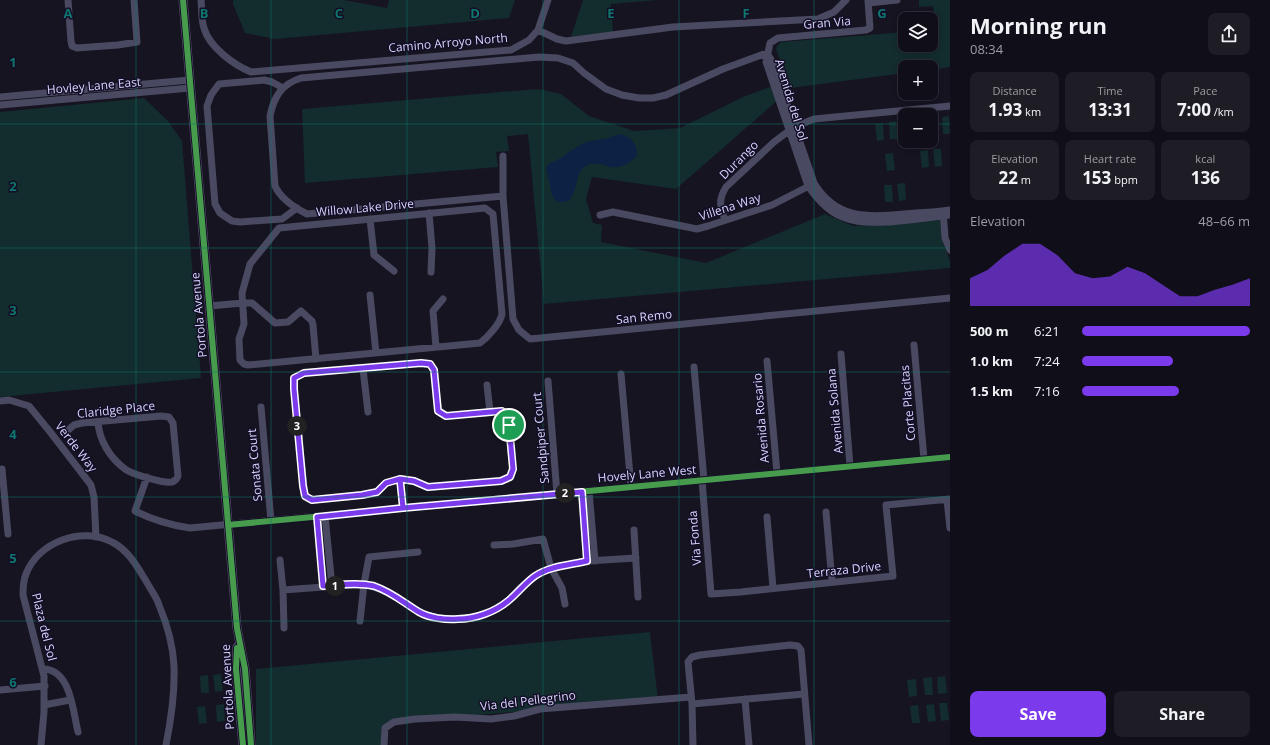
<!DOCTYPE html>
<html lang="en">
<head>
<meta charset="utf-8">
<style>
  body { margin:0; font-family:"Open Sans",sans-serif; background:#1e1d26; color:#f1f3f6; height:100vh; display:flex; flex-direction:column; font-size:15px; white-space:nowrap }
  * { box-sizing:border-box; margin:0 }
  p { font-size:13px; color:#9c9ca2 }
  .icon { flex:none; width:22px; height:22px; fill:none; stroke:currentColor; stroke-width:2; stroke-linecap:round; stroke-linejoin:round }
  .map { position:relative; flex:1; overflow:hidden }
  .sheet { display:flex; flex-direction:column; background:#100f19; width:320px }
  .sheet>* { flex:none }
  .buttons { position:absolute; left:898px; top:12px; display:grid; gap:8px }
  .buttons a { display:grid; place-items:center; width:40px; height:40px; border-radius:8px; background:#100f19; box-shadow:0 2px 6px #0003,0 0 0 1px #302f38; font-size:20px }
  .pin { position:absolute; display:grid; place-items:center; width:34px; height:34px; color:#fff; margin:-17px; border:2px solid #fff; border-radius:50%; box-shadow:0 1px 4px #0007 }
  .km { position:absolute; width:20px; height:20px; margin:-10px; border-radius:50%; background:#222; color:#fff; font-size:11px; line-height:20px; text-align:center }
  .round { display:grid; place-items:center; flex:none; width:42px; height:42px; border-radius:8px; background:#1e1d26 }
  .summary { display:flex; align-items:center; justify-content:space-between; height:68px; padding:0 20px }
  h1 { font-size:22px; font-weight:700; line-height:30px }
  .figures { display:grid; grid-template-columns:repeat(3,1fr); gap:6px; height:68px; padding:4px 20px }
  .figures div { display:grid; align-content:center; border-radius:8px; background:#1e1d26; text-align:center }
  .figures b { font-size:17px; font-weight:700 }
  .figures small { font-size:11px; font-weight:400 }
  .figures p { font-size:11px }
  .chart { height:112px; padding:8px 20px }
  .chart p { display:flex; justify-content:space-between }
  .chart svg { width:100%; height:72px; margin-top:4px; fill:#7c3aed; opacity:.7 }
  .primary-button { display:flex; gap:8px; margin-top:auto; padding:8px 20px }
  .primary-button a { flex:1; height:46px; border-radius:8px; background:#7c3aed; color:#fff; font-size:16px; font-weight:700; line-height:46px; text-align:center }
  .primary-button a+a { background:#1e1d26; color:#f1f3f6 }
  ul { padding:0 20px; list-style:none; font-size:13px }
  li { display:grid; grid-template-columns:64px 48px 1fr; align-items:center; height:30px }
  li i { height:10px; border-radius:5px; background:#7c3aed }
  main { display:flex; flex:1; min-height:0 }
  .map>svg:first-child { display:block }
  .green { fill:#132c2d }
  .water { fill:#0d2144 }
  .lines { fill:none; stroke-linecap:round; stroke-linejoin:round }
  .minor { stroke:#4a4962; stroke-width:7 }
  .major { stroke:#5e5373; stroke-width:9 }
  .cycleway-casing { stroke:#130f26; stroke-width:8 }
  .cycleway { stroke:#469c4c; stroke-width:6 }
  .route-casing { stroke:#fff; stroke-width:8 }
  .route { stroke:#7c3aed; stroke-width:5 }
  .grid { fill:none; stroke:#0f766e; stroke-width:1; stroke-opacity:0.55 }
  .labels { text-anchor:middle; stroke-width:3; stroke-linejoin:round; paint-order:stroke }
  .street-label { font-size:12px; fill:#d9d4ff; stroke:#130f26 }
  .grid-label { font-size:13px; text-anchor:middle; font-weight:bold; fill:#0f766e; stroke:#130f26; stroke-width:3; stroke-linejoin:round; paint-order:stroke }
</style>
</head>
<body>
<main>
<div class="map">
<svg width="950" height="745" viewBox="0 0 950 745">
  <rect width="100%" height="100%" fill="#161421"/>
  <!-- green -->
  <path class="green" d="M233,0H344L387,8L389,0H515L509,18L275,39L245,33L233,4Z
    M583,0H657L611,4L613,32L571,37Z
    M919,0H950V67L931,70V67H905V73L790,88L776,49L778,45L781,42L905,32V45H931V29H935L933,6L919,7Z
    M773,86L778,100L676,189L592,177L586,199L593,223L602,225L601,242L706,263L825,214L853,226L940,219L942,240L950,261V268L544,304L528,134L507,136L509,151L496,152L498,167L305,183L302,109L538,89L561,94L589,116L634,131L680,128L743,97Z
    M144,98L168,121L182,141L201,378L0,397V112Z
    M949,116L950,134H943L942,117Z
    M896,121L898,139H890L889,122Z
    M883,123L884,140L877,141L875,124Z
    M933,149H941L942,166L935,167Z
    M928,150L929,167L922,168L920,151Z
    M893,153L895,170L887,171L885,154Z
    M905,183L906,200L899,201L897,184Z
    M884,185H892L893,202H885Z
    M650,632L658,700L394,722L385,728L386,745H256V669Z
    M221,674L223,691L215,692L213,675Z
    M208,675L209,693H201L200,676Z
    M945,676L947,693L938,694L937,677Z
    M932,677L933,695H925L923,678Z
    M916,679L917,696L909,697L907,680Z
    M939,703H947L949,720L941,721Z
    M224,704L225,721L217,722L216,705Z
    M934,704L936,721L928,722L926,705Z
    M918,705L920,723H912L910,706Z
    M205,706L207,723L199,724L197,707Z"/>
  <!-- water -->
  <path class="water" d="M620,134C631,137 638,144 637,156C630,162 622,169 610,167C606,166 603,164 599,164C596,164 592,163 590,164C574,170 579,186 571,198C570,200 566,202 564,202C550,204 551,187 549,180C548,176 547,172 546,168L549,164L563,157L567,153L582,144L590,141L605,139Z"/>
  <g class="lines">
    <!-- minor -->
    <path class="minor" d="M68,0L71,41L72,46L77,48L118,45L137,42L134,0
      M201,0C202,9 201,19 204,28C209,47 234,65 251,72L511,50L529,40L538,30L557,39L566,41L673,27L818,19L834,12L846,0
      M868,0L870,28L866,30L778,38L770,43L766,62L808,186C817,199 829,213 845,218C870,228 922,218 950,215
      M868,3L897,0
      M538,30L548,0
      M767,53L772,61L814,183C836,219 867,218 904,214C919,213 935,212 950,210
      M283,88L272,82L264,80L219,84L211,95L207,106L215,204L220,213L232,221L240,222L282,219L297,208
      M0,97L190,80
      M0,105L190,88
      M503,156V196L513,319L519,330L530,339L950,298
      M503,196L307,214C295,208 281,199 275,186L270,116C274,96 282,84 301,78L539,57L558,58L573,63L584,73L606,89L622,95L639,98H653L666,95L723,69L767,53
      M485,208L493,214L502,314C500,324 488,337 480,343L248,365L244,364L240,360L239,339L244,324L242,293L250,264L279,228Z
      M943,211L945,238L950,250
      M429,213L432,248L431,272
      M600,215L613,212L697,229L708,226L772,205L811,185
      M370,219L374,255L394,271
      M725,220C720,206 718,200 726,187L774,142L794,127L814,119L950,106
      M370,295L376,353
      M209,306L243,303H252L275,323L288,322L301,311L312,321L313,325L316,359
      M914,345L924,459
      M436,347L433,311L443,299
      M841,354L850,466
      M767,361L777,473
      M421,363L430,364L434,370L438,411L446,416L502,411L507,416L513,469L511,477L501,481L428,487L414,481L400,479L386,483L377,492L362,495L312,500L305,497L294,389L295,378L304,373Z
      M694,367L704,480
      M363,369L368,412
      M621,374L631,487
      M548,381L557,494
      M487,385L490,412
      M0,401L9,400L29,406L51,433L91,485L94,497L96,537
      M261,407L271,521
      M67,431L74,425L82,423L161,416L169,417L173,423L178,476C177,479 176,481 172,482C165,484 131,474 125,469C110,458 99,440 98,422
      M2,469L8,534
      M147,477L135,511C153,520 170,525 190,528L950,457
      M400,479L403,508
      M702,480L711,594L741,592L893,576L886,505L950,499
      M589,491L595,561
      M582,492L587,561
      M947,500L950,528
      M826,512L832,582
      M325,516L332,586
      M317,517L323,586
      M767,517L773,588
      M634,530L638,597
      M494,545L513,544L543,539L551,568L562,588L565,604
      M280,560L283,590L284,628
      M283,590L364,584L388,592L420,613L438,618L457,619L474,618L491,611L508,601L521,587L536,576L551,568L587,561L636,558
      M360,621L364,584L369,557L418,552
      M43,669C71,669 73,712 78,732
      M0,690L45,686
      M745,699L749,745
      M692,704L688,662L692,657L700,655L790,645L798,646L801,650L809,745
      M44,705L70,700
      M41,745L44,712V676L23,595C23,589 23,581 26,574C38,542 82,526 112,542C130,551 139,570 149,586C152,592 157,598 159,605C167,624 173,646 174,666C175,692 171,720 166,745
      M384,745L385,728L394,722L415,719L455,717L491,719L514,716L540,709L691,697
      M693,745L692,704L804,694"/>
    <!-- major -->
    <path class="major" d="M183,0L237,628L245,669L251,745
      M237,647L236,669L243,745"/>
    <defs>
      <path id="cycleway" d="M183,0L237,628L245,669L251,745
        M228,525L950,457
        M237,648L236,669L243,745"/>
    </defs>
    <!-- cycleway casing -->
    <use href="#cycleway" class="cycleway-casing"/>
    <!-- cycleway -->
    <use href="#cycleway" class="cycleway"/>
  </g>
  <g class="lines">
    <defs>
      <path id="route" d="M509,425L513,469L510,477L501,481L428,487L414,481L400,479L403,508L317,517L323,586C339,585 358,582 374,586C392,592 404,603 419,612C429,618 446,620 458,619C475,619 495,612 508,601C518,593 525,583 535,576C550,566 570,565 587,561L582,492L403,508L400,479L386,483L377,492L362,495L312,500L305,496L303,486L294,389V378L304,373L421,363L430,364L434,370L438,411L446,416L502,411L508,416L509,425"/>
    </defs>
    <!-- route casing -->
    <use href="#route" class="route-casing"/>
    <!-- route -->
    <use href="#route" class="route"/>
  </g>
  <!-- grid -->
  <path class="grid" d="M136,0V745M271,0V745M407,0V745M543,0V745M679,0V745M814,0V745M0,124H905M931,124H950M0,248H950M0,372H950M0,497H950M0,621H950"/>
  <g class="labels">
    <!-- street labels -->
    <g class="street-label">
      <text transform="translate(827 23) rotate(-5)" y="4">Gran Via</text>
      <text transform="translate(448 43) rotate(-5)" y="4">Camino Arroyo North</text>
      <text transform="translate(94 86) rotate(-5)" y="4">Hovley Lane East</text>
      <text transform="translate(791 100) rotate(73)" y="4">Avenida del Sol</text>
      <text transform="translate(739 160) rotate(-45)" y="4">Durango</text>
      <text transform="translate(730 207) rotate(-18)" y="4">Villena Way</text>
      <text transform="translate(365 208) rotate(-5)" y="4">Willow Lake Drive</text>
      <text transform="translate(199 315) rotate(-95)" y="4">Portola Avenue</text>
      <text transform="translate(644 317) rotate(-6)" y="4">San Remo</text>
      <text transform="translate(908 403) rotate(-95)" y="4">Corte Placitas</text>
      <text transform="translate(116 410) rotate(-6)" y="4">Claridge Place</text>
      <text transform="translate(835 411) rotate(-95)" y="4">Avenida Solana</text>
      <text transform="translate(761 418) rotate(-95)" y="4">Avenida Rosario</text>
      <text transform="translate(541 438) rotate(-95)" y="4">Sandpiper Court</text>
      <text transform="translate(76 447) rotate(52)" y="4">Verde Way</text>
      <text transform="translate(255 465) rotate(-95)" y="4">Sonata Court</text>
      <text transform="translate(647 474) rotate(-5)" y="4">Hovely Lane West</text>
      <text transform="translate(695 538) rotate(-95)" y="4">Via Fonda</text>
      <text transform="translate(844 570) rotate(-6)" y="4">Terraza Drive</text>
      <text transform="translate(44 627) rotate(76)" y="4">Plaza del Sol</text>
      <text transform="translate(228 687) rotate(-93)" y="4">Portola Avenue</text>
      <text transform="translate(528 701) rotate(-7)" y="4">Via del Pellegrino</text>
    </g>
  </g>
  <g class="grid-label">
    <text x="68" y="18">A</text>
    <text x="204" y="18">B</text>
    <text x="339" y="18">C</text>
    <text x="475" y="18">D</text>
    <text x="611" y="18">E</text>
    <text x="746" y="18">F</text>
    <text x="882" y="18">G</text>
    <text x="13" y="67">1</text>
    <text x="13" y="191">2</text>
    <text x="13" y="315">3</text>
    <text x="13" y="439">4</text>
    <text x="13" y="563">5</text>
    <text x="13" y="687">6</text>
  </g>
</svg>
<div class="buttons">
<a><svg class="icon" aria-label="layers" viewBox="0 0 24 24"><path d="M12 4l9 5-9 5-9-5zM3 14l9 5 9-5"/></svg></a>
<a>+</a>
<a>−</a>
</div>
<div class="pin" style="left:509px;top:425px;background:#1e9e55"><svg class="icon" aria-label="arrive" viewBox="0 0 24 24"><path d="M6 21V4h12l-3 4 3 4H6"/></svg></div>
<b class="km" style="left:335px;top:586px">1</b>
<b class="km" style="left:565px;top:493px">2</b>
<b class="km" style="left:297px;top:426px">3</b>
</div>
<section class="sheet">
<div class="summary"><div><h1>Morning run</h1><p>08:34</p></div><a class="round"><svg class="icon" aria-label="share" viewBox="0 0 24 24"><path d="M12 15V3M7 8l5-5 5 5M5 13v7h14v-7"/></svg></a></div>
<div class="figures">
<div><p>Distance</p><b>1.93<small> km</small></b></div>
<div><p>Time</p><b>13:31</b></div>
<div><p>Pace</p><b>7:00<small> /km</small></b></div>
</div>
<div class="figures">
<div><p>Elevation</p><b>22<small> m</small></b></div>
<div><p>Heart rate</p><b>153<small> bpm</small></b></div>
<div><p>kcal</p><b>136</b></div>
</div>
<div class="chart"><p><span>Elevation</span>48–66 m</p>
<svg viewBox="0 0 160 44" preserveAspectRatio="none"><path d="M0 44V27L10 22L20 13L30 6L40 6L50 13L60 24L70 27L80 26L90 20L100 24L110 31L120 38L130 38L140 34L150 31L160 27V44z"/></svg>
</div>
<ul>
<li><b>500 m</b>6:21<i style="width:100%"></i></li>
<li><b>1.0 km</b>7:24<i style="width:54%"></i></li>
<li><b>1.5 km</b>7:16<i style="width:58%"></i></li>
</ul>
<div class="primary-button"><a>Save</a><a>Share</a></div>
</section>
</main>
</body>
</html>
